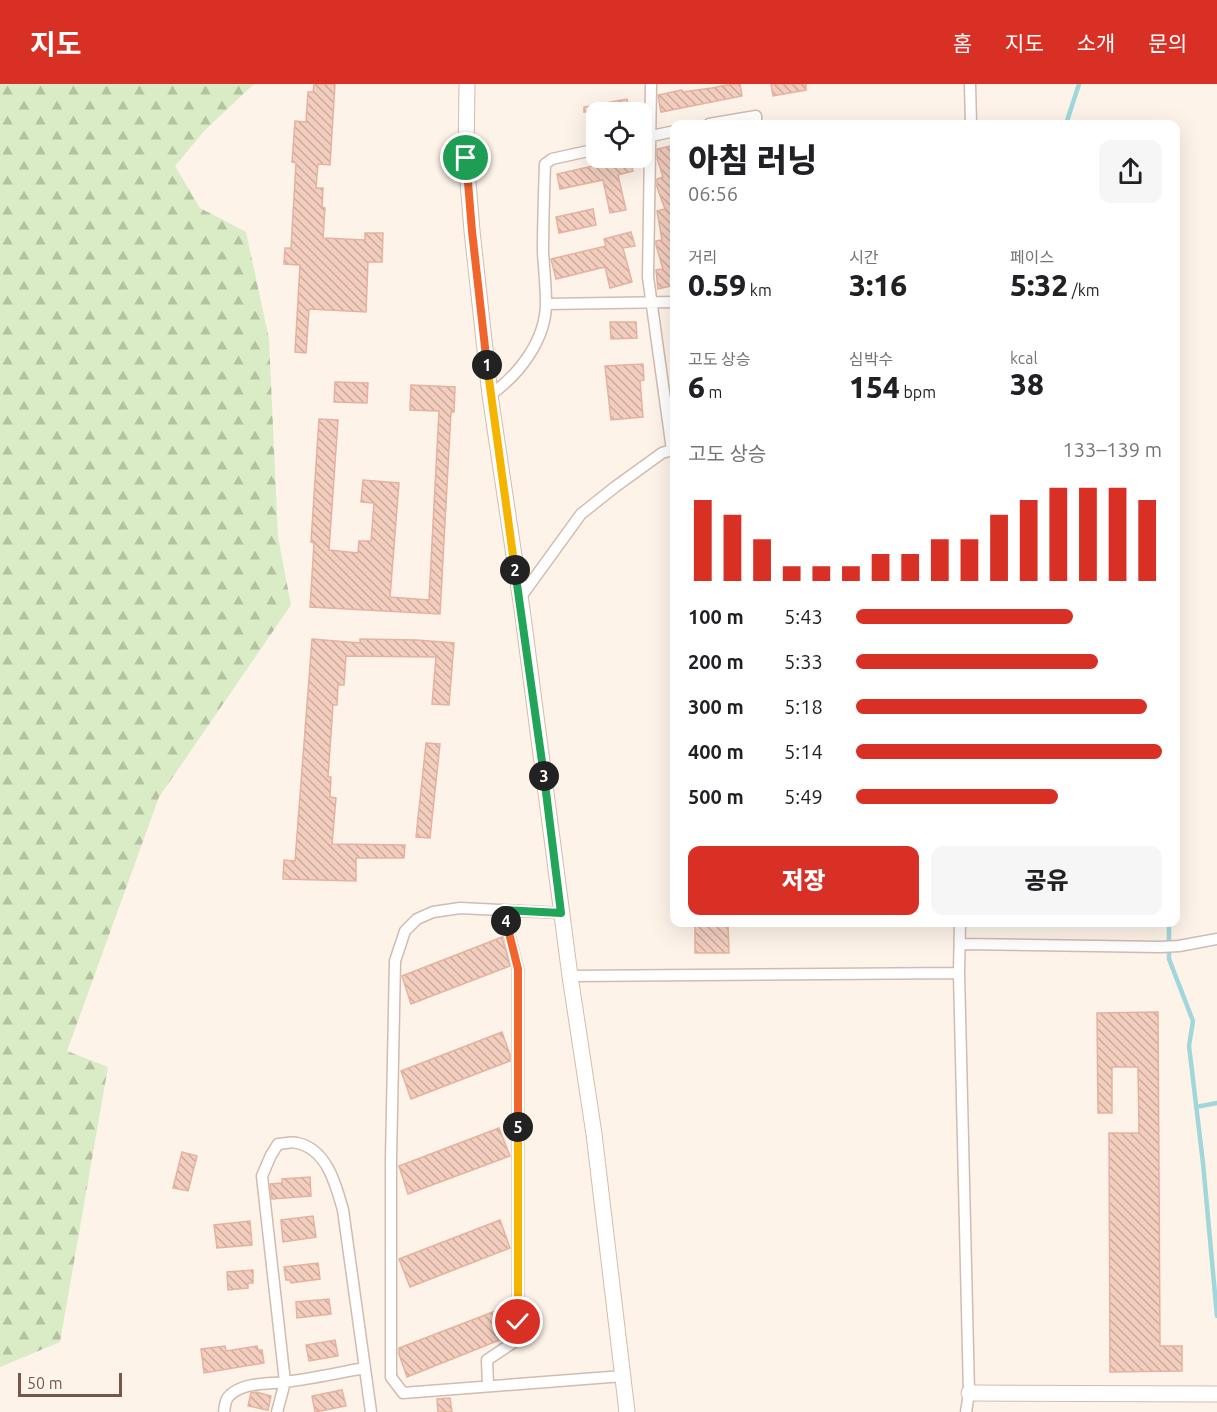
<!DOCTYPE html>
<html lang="ko">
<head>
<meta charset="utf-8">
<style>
  body { margin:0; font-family:Ubuntu,"Noto Sans KR",sans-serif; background:#f6f6f6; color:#202124; height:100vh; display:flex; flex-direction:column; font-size:22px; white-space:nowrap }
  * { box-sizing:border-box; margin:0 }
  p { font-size:20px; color:#757577 }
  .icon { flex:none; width:33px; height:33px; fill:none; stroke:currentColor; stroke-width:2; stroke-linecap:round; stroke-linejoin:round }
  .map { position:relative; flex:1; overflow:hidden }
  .sheet { position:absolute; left:670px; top:36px; width:510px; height:807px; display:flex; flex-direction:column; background:#fff; border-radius:12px; box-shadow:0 6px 24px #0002 }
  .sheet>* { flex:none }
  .tools { position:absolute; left:586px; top:18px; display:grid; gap:12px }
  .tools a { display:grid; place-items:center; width:66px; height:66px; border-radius:12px; background:#fff; box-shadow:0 6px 24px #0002; font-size:30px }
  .scale { position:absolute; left:18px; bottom:15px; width:104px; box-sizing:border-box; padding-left:6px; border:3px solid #78564b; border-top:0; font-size:16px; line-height:21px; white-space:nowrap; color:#78564b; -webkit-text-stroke:4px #fff7ef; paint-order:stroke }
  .pin { position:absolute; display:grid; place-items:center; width:51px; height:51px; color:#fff; margin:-26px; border:3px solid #fff; border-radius:50%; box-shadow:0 2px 6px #0007 }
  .km { position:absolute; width:30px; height:30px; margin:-15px; border-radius:50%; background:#222; color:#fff; font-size:16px; line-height:30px; text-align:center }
  .round { display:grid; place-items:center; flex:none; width:63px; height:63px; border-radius:12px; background:#f6f6f6 }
  .headline { display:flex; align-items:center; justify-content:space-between; height:102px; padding:0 18px }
  h1 { font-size:33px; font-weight:800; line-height:45px }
  .stats { display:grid; grid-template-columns:repeat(3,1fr); gap:9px; height:102px; padding:6px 18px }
  .stats div { display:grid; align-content:center }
  .stats b { font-size:30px; font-weight:800 }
  .stats small { font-size:16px; font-weight:400 }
  .stats p { font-size:16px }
  .chart { height:168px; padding:12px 18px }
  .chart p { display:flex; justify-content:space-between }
  .chart svg { width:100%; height:108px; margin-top:6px; stroke:#d93025; stroke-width:6 }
  .button { display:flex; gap:12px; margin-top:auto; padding:12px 18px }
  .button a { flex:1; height:69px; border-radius:12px; background:#d93025; color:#fff; font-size:24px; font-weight:800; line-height:69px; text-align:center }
  .button a+a { background:#f6f6f6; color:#202124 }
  ul { padding:0 18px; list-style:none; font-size:20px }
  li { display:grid; grid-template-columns:96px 72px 1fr; align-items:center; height:45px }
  li i { height:15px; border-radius:8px; background:#d93025 }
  header { display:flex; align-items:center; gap:36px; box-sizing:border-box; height:84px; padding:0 30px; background:#d93025; color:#fff }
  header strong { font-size:28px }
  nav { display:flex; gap:33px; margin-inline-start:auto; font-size:21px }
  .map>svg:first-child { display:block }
  .forest { fill:url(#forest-firs) }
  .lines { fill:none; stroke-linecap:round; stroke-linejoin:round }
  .stream { stroke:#a1d7da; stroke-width:4.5 }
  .building { fill:url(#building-back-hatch); stroke:#e6b29f; stroke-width:1.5 }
  .street-casing { stroke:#d2bbb0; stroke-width:13 }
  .secondary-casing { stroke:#d5bbad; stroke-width:17 }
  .street { stroke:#fff; stroke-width:10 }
  .secondary { stroke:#fff; stroke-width:15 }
  .split-1-casing { stroke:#fff; stroke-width:12 }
  .split-2-casing { stroke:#fff; stroke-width:12 }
  .split-3-casing { stroke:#fff; stroke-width:12 }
  .split-4-casing { stroke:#fff; stroke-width:12 }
  .split-5-casing { stroke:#fff; stroke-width:12 }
  .split-6-casing { stroke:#fff; stroke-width:12 }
  .split-1 { stroke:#f0652b; stroke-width:8 }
  .split-2 { stroke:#f5b400; stroke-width:8 }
  .split-3 { stroke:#22a559; stroke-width:8 }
  .split-4 { stroke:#22a559; stroke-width:8 }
  .split-5 { stroke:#f0652b; stroke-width:8 }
  .split-6 { stroke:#f5b400; stroke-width:8 }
</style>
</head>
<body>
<header>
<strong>지도</strong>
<nav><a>홈</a><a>지도</a><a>소개</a><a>문의</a></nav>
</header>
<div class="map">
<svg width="1217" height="1328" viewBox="0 0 1217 1328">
  <defs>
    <pattern id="forest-firs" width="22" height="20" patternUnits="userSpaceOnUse" patternTransform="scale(1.5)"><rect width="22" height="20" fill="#d9ecc5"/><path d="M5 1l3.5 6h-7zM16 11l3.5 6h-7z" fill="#b5c2a2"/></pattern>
    <pattern id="building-back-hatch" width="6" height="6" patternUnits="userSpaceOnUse" patternTransform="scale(1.5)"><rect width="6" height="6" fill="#f3cebf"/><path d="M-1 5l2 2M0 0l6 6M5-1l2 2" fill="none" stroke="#caaa9d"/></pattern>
  </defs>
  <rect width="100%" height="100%" fill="#fdf3e8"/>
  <!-- forest -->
  <path class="forest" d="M0,0H254L204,47L175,82L200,124L246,148L269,255L278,453L291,521L159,713L67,967L108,983L60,1258L0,1283Z"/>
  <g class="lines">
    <!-- stream -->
    <path class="stream" d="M1066,40L1079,0
      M1169,838V875L1193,937L1189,962L1203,1079L1217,1232
      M1196,1023L1217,1019"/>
  </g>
  <!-- building -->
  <path class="building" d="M314,0H335L330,81L318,80L316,104H323L322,123L325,124L323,154L365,156V149H383L382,178H368L366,228L309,225L306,269L295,268L300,181L284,180L285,164H291L296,79L292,78L295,37L306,38L308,8H313Z
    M731,0H740L742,12L661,28L658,11L682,6V8L712,4Z
    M771,0H806V6L773,12Z
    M627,15L630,28H584V23Z
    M675,61V107L672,108L675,122V149L673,147L675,155V201L658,205L656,186L663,185L656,161V157L662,156L657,127L665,125L657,103V95L663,93L657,74V65Z
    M629,74L633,87L618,91L626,126L610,129L603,96L560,105L557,90Z
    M593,125L596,141L559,149L556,133Z
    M631,148L635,162L623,164L632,198L610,204L605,183L556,195L551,175L606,162L604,155Z
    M610,238H636L637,254L611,255Z
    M643,280L644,296L640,297L643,333L611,336L605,282Z
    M335,298L368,299L367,319L334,318Z
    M411,301L455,303L454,328H451L440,530L310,523L314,459L311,458L319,335L338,336L329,466L358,469L359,457H371L374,419L361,418L363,396L399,399L390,513L429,516L439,327L410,326Z
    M312,555L360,559V555L417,556L454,559L449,621L432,620L436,573L346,572L344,601H338L337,621H333L328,693H331L330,713L336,714L332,760L405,761L404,774H356V797L283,795L284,776L295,777Z
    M426,659L440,660L430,754L416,753Z
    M695,838H728L729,869H695Z
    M502,853L510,882L411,920L402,892Z
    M1158,928L1160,1262H1182V1287L1110,1288L1109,1049H1139L1138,983H1112V1029H1098L1097,929Z
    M502,948L510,971V977L411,1015L401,987Z
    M499,1044L510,1072L408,1110L399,1082Z
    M182,1068L197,1072L188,1107L173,1104Z
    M310,1093L311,1112L272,1115L270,1100L282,1099V1095Z
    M313,1132L316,1153L283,1158L281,1136Z
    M500,1136L510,1164L410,1203L399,1175Z
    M250,1137L252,1161L217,1164L214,1141Z
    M318,1179L320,1195L291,1199L290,1196H286L284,1183Z
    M253,1186V1199H248V1204L228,1206L227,1188Z
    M329,1215L331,1230L297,1234L296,1218Z
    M498,1226L507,1253L407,1293L399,1270V1264Z
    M335,1256L338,1272L309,1277L306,1261Z
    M225,1262L226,1267L257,1262L258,1266H262L264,1279L204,1289L201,1265Z
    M342,1306L346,1322L315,1328L312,1312Z
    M256,1308L271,1312L268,1326L248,1322L251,1309Z
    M450,1314L452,1328H438L437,1315Z"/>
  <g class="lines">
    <defs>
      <path id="street" d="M651,0L648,193L672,366
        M970,0L971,40
        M709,40L756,32V40
        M642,54L675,47
        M546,220L675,218
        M490,311C519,291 546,256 546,219C546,202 544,185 543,168C543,139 544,109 545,80L552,75L597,65
        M520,514L581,430L615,403L662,369L675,365
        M561,829L460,824L433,828L417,835L405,847L395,877L391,1075V1293L403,1309L623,1292
        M960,838L959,889L969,1309L966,1328
        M960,860L1160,863L1179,862L1217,855
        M570,892L959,889
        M488,1302L487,1276L514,1258L518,1238V885L503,826
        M224,1328C225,1322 225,1315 230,1311C245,1298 267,1300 285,1298C311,1295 338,1289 364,1284
        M277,1328L285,1298L262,1092L271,1071L278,1060C284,1060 292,1057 297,1059C327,1065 336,1101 343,1126L371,1328"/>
      <path id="secondary" d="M467,0L466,74L472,147L490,311L522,525L570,892L594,1050L627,1328
        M969,1309L1217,1310"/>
    </defs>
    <!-- street casing -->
    <use href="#street" class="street-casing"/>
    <!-- secondary casing -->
    <use href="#secondary" class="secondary-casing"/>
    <!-- street -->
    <use href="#street" class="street"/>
    <!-- secondary -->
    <use href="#secondary" class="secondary"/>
  </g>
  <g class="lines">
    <defs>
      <path id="split-1" d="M466,74L472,147L487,281"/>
      <path id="split-2" d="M487,281L515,486"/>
      <path id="split-3" d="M515,486L544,692"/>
      <path id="split-4" d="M506,837L503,826L561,829L544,692"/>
      <path id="split-5" d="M506,837L518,885V1043"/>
      <path id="split-6" d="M518,1043V1238"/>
    </defs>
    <!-- split-1 casing -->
    <use href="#split-1" class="split-1-casing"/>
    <!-- split-2 casing -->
    <use href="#split-2" class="split-2-casing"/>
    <!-- split-3 casing -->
    <use href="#split-3" class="split-3-casing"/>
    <!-- split-4 casing -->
    <use href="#split-4" class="split-4-casing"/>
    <!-- split-5 casing -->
    <use href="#split-5" class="split-5-casing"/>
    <!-- split-6 casing -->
    <use href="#split-6" class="split-6-casing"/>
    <!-- split-1 -->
    <use href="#split-1" class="split-1"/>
    <!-- split-2 -->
    <use href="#split-2" class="split-2"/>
    <!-- split-3 -->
    <use href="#split-3" class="split-3"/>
    <!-- split-4 -->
    <use href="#split-4" class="split-4"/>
    <!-- split-5 -->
    <use href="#split-5" class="split-5"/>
    <!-- split-6 -->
    <use href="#split-6" class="split-6"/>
  </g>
</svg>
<div class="tools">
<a><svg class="icon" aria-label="locate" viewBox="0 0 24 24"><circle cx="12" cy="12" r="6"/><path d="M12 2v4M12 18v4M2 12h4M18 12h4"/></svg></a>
</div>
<div class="scale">50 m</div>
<div class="pin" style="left:466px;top:74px;background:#1e9e55"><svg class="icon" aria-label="arrive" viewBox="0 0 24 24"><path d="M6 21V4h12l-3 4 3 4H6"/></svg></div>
<div class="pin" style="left:518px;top:1238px;background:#d93025"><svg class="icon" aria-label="check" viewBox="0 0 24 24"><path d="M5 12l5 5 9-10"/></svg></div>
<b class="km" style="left:487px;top:281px">1</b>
<b class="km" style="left:515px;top:486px">2</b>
<b class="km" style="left:544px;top:692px">3</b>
<b class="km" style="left:506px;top:837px">4</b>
<b class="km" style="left:518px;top:1043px">5</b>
<section class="sheet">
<div class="headline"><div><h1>아침 러닝</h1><p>06:56</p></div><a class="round"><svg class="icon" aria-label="share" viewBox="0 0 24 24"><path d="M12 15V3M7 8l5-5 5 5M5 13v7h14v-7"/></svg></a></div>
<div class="stats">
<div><p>거리</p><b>0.59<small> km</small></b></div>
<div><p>시간</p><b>3:16</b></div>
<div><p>페이스</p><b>5:32<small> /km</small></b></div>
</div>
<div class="stats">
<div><p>고도 상승</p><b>6<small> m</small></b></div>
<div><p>심박수</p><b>154<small> bpm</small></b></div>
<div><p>kcal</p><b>38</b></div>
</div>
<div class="chart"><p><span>고도 상승</span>133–139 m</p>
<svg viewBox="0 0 160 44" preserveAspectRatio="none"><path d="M5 44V11M15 44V17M25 44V27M35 44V38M45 44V38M55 44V38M65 44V33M75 44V33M85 44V27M95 44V27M105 44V17M115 44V11M125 44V6M135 44V6M145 44V6M155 44V11"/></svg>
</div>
<ul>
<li><b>100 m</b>5:43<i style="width:71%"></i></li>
<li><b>200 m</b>5:33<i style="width:79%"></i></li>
<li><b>300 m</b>5:18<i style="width:95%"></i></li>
<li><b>400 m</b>5:14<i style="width:100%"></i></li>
<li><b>500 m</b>5:49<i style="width:66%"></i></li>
</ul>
<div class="button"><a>저장</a><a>공유</a></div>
</section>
</div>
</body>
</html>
